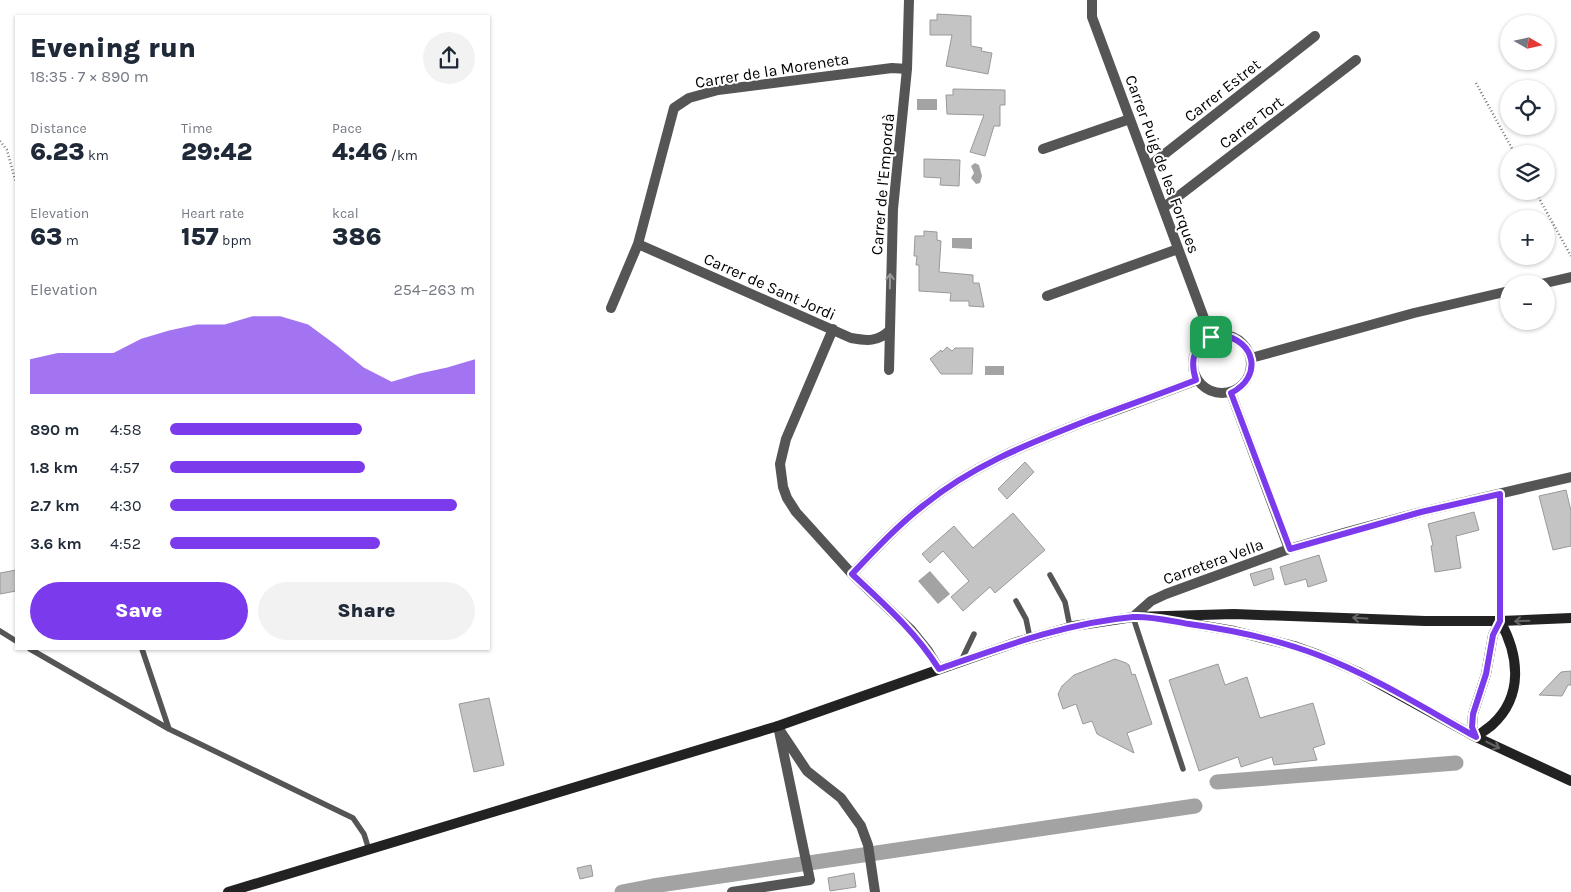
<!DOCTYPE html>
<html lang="en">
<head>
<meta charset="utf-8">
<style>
  body { margin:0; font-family:Karla,sans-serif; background:#f2f2f3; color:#1f2937; height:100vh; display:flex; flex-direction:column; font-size:19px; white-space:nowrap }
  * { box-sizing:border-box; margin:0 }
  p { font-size:16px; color:#747a83 }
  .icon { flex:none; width:28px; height:28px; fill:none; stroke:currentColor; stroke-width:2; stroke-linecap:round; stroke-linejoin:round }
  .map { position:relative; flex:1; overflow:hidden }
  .side { position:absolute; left:15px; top:15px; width:475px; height:635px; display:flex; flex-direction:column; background:#fff; border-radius:0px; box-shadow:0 1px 4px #0004 }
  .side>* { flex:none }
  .needle { width:32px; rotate:99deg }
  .controls { position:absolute; left:1500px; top:15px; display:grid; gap:10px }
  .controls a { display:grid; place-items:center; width:55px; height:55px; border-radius:50%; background:#fff; box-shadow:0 1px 4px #0004; font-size:25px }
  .pin { position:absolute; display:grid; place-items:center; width:42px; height:42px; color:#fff; margin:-21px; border-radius:10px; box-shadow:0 2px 8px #0006 }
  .round { display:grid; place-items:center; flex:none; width:52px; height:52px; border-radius:26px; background:#f2f2f3 }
  .headline { display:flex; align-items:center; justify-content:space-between; height:85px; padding:0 15px }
  h1 { font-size:28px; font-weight:800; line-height:38px }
  .figures { display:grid; grid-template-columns:repeat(3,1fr); gap:8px; height:85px; padding:5px 15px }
  .figures div { display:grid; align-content:center }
  .figures b { font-size:25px; font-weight:800 }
  .figures small { font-size:14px; font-weight:400 }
  .figures p { font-size:14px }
  .chart { height:140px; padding:10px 15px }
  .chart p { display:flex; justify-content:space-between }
  .chart svg { width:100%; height:90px; margin-top:5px; fill:#7c3aed; opacity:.7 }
  .button { display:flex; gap:10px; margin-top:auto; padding:10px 15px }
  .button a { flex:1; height:58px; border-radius:30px; background:#7c3aed; color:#fff; font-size:20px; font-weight:800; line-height:58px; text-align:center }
  .button a+a { background:#f2f2f3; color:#1f2937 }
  ul { padding:0 15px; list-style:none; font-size:16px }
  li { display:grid; grid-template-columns:80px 60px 1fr; align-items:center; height:38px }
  li i { height:12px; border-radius:6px; background:#7c3aed }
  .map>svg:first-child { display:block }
  .water { fill:#a3a3a3 }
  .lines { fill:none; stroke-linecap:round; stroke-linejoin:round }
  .canal { stroke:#a3a3a3; stroke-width:15 }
  .building { fill:#c4c4c4; stroke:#999 }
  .path { stroke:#777; stroke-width:2.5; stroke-dasharray:1 2.5; stroke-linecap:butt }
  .lane { stroke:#555; stroke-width:5.5 }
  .street { stroke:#555; stroke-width:10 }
  .secondary { stroke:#222; stroke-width:10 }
  .oneway { stroke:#999 }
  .oneway2 { stroke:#646464 }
  .route-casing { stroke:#fff; stroke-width:10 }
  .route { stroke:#7c3aed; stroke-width:6 }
  .labels { text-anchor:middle; stroke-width:4; stroke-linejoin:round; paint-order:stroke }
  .street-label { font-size:16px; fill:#000; stroke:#fff }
</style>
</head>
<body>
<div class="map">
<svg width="1571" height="892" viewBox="0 0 1571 892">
  <rect width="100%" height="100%" fill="#fff"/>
  <!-- water -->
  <path class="water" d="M917,99H937V110H917Z
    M975,163L979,165L982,176L980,183L976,184L971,178L974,173L971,166Z
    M952,238H972V249L952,248Z
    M985,366H1004V375H985Z
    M930,571L950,594L938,604L918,581Z"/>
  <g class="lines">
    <!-- canal -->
    <path class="canal" d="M1217,782L1456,763
      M622,892L653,886L1195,806"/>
  </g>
  <!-- building -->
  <path class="building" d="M937,14L971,16V46L982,48L981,51L992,53L988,74L946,66L952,35H930V20H937Z
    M953,89L1005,90V105H1000V126H994L985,156L970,152L984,115L947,114L946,95H953Z
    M924,159L960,160L959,186L940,185L941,178L924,177Z
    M924,231L937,232V240L941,241L939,272L973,275V283H979L984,307L969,306V301H950L951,293L919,291V265H916L917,256H914L915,236H924Z
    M947,347L952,351L955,348H973L972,374H941L930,359L941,350L942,352Z
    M1025,462L1034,472L1007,499L998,489Z
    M1566,490L1571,511V546L1553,550L1539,496Z
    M1474,512L1479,530L1456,536L1461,568L1435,572L1431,546L1433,545L1428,524Z
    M1013,513L1045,550L995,593L990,587L963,611L951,597L969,581L943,551L930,563L922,554L954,526L973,548Z
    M1319,555L1327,581L1308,587L1306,579L1285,585L1280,567Z
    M1271,568L1274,579L1254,586L1250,574Z
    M16,570V591L0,594V573Z
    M1115,659L1126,663L1129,665L1132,675L1135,674L1152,724L1127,733L1134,753L1097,734L1092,721L1083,724L1076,704L1063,709L1058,694L1062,686L1074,675Z
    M1218,664L1225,685L1247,677L1260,718L1313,703L1325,744L1313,748L1317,760L1274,765L1272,757L1241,767L1238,757L1199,771L1169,680Z
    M1571,671V685H1568L1562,696L1539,695L1561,672Z
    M489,698L504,765L474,772L459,704Z
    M591,865L593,876L580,879L577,868Z
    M854,873L856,887L830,891L828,878Z"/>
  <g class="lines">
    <!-- path -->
    <path class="path" d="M1476,83L1515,154
      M0,141L7,150L16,183
      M1535,191L1571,256"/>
    <!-- lane -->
    <path class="lane" d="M1050,575L1065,602L1070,627
      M1016,601L1026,619L1030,638
      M1133,617L1183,769
      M0,631L16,641
      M30,649L169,729L353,818L364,834L369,850
      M142,649L169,729
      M961,661L974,634"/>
    <!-- street -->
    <path class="street" d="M1092,0V17L1211,337
      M1043,149L1130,119
      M1148,167L1315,36
      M1163,208L1356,60
      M638,244L851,338C867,341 878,342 890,330
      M1541,284L1571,277
      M1047,296L1178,249
      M611,308L638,244L674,108L689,98L718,90L892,68L907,69
      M833,329L786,439L780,464L783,487L787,498L796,512L852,574L911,630L928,651L939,669
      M1193 364a29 29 0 1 1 58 0a29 29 0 1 1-58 0Z
      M1251,358L1414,313L1509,291
      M889,370L893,209L907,69L909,0
      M1231,393L1289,549
      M1500,494V621
      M852,574C875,550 898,525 924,505C973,465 1028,444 1086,421C1123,408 1160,394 1197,380
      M1133,617L1151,601L1166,594L1289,549L1347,532L1421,512L1571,477
      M781,732L807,771L841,798L861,826L868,845L875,892
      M732,892L810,880L778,726"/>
    <!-- secondary -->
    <path class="secondary" d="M1169,620L1234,631L1294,646L1319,655L1358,672L1476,737L1571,781
      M1500,621C1519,655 1524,696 1492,725C1487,729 1481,733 1476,737L1472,727L1473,714L1486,674L1493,635Z
      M228,892L778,726L1017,642L1074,626L1133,617L1234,614L1425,621H1500L1571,618"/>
  </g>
  <!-- one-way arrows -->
  <defs><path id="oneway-shaft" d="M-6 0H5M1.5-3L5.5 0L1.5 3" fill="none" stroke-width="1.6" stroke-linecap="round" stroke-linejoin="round" transform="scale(1.25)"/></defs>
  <use class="oneway" href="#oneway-shaft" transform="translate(890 281) rotate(-89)"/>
  <g class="oneway2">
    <use href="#oneway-shaft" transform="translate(1360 618) rotate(-177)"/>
    <use href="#oneway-shaft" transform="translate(1522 621) rotate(178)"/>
    <use href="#oneway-shaft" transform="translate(1493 745) rotate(26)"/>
  </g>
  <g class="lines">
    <defs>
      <path id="route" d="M1221,335C1256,340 1263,377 1231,393L1290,549L1421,512L1500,494V621L1493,635L1486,674L1473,714L1472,727L1476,737C1424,708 1373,676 1318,655C1276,639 1233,630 1189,624C1170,621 1152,616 1133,617C1065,623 1002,647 939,669C915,631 885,605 852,574C875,550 898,525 924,505C973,465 1028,444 1086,421C1123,407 1160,394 1196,380C1188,356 1197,340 1221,335Z"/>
    </defs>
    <!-- route casing -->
    <use href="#route" class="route-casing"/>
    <!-- route -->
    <use href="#route" class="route"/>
  </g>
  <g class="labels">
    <!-- street labels -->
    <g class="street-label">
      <text transform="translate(772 70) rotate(-9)" y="6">Carrer de la Moreneta</text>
      <text transform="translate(1222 90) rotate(-38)" y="6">Carrer Estret</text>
      <text transform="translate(1251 122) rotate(-37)" y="6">Carrer Tort</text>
      <text transform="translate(1163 164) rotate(70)" y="6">Carrer Puig de les Forques</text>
      <text transform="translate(882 184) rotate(-85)" y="6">Carrer de l'Empordà</text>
      <text transform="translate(770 286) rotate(24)" y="6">Carrer de Sant Jordi</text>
      <text transform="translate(1213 561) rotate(-20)" y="6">Carretera Vella</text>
    </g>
  </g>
</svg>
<div class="controls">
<a><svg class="needle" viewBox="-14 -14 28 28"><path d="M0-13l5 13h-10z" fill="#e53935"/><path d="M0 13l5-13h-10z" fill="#747a83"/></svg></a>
<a><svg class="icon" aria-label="locate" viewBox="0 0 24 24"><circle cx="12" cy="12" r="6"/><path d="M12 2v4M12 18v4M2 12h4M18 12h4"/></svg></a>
<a><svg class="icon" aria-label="layers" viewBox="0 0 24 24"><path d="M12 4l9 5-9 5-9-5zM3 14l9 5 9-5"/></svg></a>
<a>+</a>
<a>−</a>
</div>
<div class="pin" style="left:1211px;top:337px;background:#1e9e55"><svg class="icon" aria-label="arrive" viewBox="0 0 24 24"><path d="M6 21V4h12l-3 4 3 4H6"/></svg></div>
<section class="side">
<div class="headline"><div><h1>Evening run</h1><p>18:35 · 7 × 890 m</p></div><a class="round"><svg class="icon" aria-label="share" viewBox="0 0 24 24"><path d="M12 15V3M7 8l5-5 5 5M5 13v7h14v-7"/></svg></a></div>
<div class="figures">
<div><p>Distance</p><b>6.23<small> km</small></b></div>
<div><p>Time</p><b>29:42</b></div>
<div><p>Pace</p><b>4:46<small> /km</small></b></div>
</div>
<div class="figures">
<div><p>Elevation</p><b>63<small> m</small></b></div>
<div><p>Heart rate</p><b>157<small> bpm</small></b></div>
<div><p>kcal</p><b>386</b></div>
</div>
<div class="chart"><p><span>Elevation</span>254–263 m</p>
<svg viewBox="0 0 160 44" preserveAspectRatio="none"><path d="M0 44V27L10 24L20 24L30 24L40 17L50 13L60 10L70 10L80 6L90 6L100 10L110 20L120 31L130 38L140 34L150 31L160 27V44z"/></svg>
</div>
<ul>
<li><b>890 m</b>4:58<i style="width:63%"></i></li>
<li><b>1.8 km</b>4:57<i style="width:64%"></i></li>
<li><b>2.7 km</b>4:30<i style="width:94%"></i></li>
<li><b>3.6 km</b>4:52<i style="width:69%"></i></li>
</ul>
<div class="button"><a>Save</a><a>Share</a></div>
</section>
</div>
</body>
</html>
